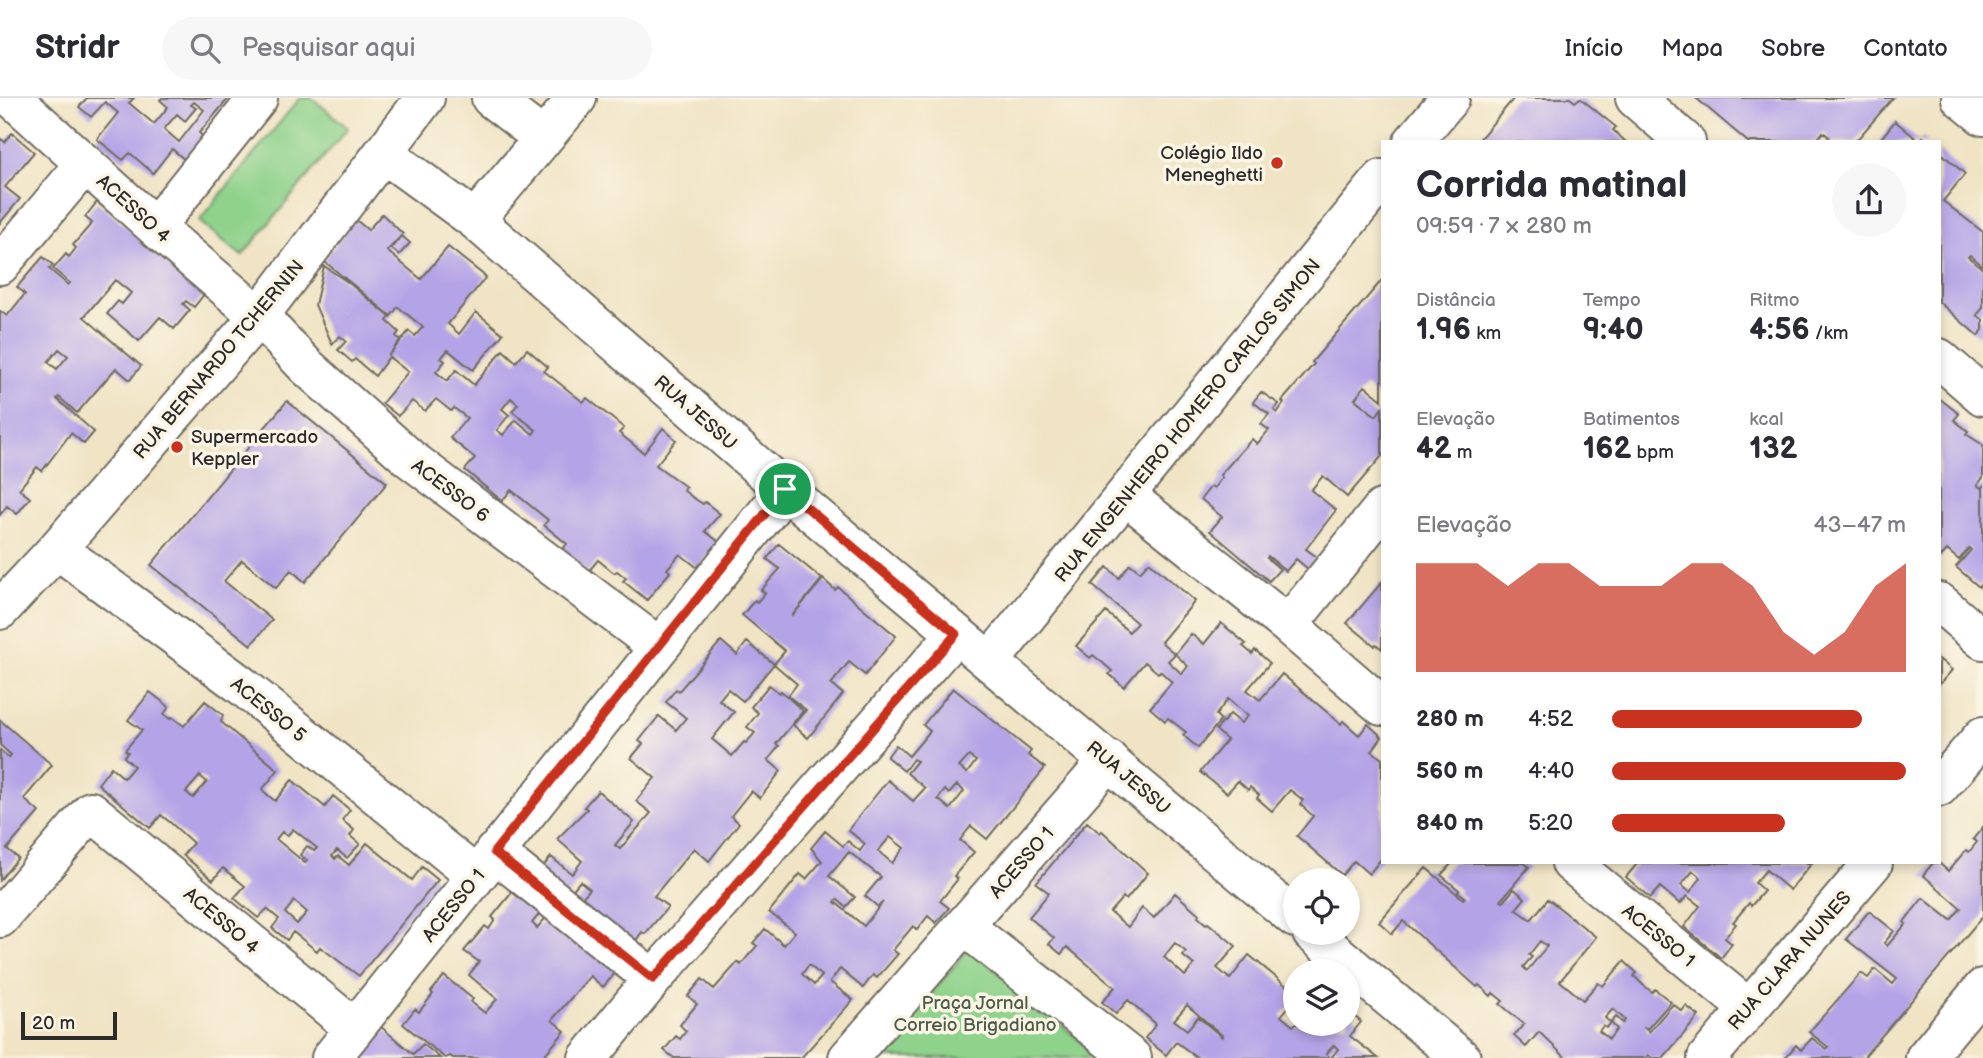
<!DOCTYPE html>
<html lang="pt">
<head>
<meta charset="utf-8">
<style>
  body { margin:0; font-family:"Balsamiq Sans",sans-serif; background:#f7f7f7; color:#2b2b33; height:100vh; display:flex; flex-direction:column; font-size:26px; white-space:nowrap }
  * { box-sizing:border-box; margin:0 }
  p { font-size:23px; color:#7c7c81 }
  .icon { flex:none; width:38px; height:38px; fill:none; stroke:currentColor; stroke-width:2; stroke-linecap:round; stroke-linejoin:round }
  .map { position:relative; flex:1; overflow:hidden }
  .details { position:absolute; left:1381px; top:42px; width:560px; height:724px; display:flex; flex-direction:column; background:#fff; border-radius:0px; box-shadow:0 4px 10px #0003 }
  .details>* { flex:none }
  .tools { position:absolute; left:1283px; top:770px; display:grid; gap:14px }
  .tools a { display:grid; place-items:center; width:77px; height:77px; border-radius:50%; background:#fff; box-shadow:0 4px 10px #0003; font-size:35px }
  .scale { position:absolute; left:21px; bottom:18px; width:96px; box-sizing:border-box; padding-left:7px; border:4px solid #2b2b2b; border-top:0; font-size:19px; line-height:24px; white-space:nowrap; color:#2b2b2b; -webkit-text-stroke:5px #fcf5e5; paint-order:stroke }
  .pin { position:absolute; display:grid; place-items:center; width:60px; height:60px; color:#fff; margin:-30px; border:4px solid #fff; border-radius:50%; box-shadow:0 2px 7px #0007 }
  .round { display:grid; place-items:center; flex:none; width:74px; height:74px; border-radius:37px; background:#f7f7f7 }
  .overview { display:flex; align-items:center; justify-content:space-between; height:119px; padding:0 35px }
  h1 { font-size:38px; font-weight:800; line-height:52px }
  .figures { display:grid; grid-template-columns:repeat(3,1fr); gap:10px; height:119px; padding:7px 35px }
  .figures div { display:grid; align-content:center }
  .figures b { font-size:30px; font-weight:800 }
  .figures small { font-size:19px; font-weight:400 }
  .figures p { font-size:19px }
  .chart { height:196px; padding:14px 35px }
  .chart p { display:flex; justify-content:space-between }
  .chart svg { width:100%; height:126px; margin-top:7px; fill:#c8321e; opacity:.7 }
  ul { padding:0 35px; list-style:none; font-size:23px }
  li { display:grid; grid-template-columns:112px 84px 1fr; align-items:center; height:52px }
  li i { height:18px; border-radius:9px; background:#c8321e }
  header { display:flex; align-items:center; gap:42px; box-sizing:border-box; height:98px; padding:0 35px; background:#fff; border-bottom:2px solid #e1e1e2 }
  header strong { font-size:33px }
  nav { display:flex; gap:38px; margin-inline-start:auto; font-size:24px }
  .search { width:490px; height:63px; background:#f7f7f7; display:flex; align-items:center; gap:18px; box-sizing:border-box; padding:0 24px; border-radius:38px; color:#7c7c81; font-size:26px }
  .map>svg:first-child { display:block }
  .green { fill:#8ed28b; stroke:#5c7e5b; stroke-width:2 }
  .building { fill:#b3a3e7; fill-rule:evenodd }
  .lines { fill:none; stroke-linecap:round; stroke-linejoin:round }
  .minor-casing { stroke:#706c61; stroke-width:42 }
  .minor { stroke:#fff; stroke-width:38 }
  .route-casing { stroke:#fff; stroke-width:14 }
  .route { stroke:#c8321e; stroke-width:9 }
  .poi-dot { fill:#c8321e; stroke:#fcf5e5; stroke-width:2.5 }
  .labels { text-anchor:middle; stroke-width:7; stroke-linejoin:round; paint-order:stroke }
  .poi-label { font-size:19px; fill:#2b2b2b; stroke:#fcf5e5; text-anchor:end }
  .street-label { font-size:19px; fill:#2b2b2b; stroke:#fcf5e5 }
  .park-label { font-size:19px; fill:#495d48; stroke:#fcf5e5 }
</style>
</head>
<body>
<header>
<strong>Stridr</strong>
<div class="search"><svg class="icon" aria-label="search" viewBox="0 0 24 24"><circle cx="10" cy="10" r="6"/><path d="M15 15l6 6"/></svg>Pesquisar aqui</div>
<nav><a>Início</a><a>Mapa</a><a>Sobre</a><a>Contato</a></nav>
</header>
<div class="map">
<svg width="1983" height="960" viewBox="0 0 1983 960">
  <rect width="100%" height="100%" fill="#fcf5e5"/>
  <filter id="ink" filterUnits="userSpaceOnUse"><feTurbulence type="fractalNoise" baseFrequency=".0143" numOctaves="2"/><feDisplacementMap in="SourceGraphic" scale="14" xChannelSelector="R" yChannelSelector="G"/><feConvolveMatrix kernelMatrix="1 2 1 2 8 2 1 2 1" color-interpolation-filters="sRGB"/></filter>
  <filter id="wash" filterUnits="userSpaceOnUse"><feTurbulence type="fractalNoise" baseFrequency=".00686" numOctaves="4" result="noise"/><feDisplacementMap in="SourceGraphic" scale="28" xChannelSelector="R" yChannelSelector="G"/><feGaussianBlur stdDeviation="1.57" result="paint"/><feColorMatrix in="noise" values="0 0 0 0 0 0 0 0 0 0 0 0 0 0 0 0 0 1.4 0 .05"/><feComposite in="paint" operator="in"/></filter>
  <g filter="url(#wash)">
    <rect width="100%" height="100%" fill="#f0e4c5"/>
    <!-- green -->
    <path class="green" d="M300,0H312L348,30L242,158L199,123Z
      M969,850L1101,960H879Z"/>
    <g id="blocks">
      <!-- building -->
      <path class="building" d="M87,0H134L129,5L154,26L168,9L160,2L162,0H229L199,35L204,40L185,62L172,51L153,75L130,55L123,62L97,41L118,15L105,4L91,19L79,9ZM194,4L204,12L179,44L164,31L177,16L185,23L196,10L191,7Z
        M1514,0H1570L1575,4L1580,0L1616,29L1613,32L1626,44H1477Z
        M1696,0H1893L1855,44H1825L1829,39L1823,34L1815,44H1748Z
        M1895,23L1919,43L1923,39L1928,44H1878Z
        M12,35L34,54L5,89L20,101L0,125V40L5,44Z
        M1939,53L1965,76L1943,103L1983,134V168L1970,157L1968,159L1983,171V210L1977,217L1983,222V232L1978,238L1939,204Z
        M97,104L205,195L194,209L186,203L183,206L190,212L174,231L160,219L139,243L107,216L118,203L122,206L131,195L115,182L84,219L141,268L130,282L116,270L77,315L59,299L57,301L94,334L84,346L71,335L42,373L37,369L19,391L30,400L17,416L7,408L0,417V213L7,218L25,196L17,189L43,159L53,167L49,171L68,187L70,185L53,171L66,156L69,159L76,150L73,147L92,125L85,119ZM59,251L68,258L57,271L48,264Z
        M382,116L403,136L387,153L421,181L448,149L486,179L448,226L459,236L476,214L503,236L473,272L448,252L441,260L445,263L436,274L447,283L456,272L474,287L503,252L516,264L527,251L548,269L544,273L583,304L587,300L624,330L619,335L644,355L663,330L676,342L656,367L686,389L683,392L692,399L703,406L705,404L720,416L705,433L719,444L698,470L680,456L667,471L670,474L647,502L623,483L626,480L617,473L614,475L598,462L588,474L562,452L567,446L544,427L548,422L511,392L502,403L465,372L475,360L450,340L467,320L454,310L451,313L436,301L425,313L412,303L398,318L382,305L408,274L389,259L375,278L355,261L352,264L338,252L346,243L340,238L332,246L315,207L324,168L349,185L390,219L387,223L399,234L396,238L400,242L388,258L409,233L415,238L423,229L398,209L391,218L325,164L327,157L356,122L368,132ZM511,300L518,306L512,313L536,332L533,336L516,322L503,337L497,332L509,317L502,311Z
        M402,138L410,145L399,157L391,150Z
        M1382,182V302L1365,288L1355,301L1376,318L1382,310V358L1347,399L1323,378L1311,392L1336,412L1306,451L1318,460L1308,471L1296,461L1286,473L1268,458L1267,460L1280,471L1269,483L1210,433L1222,419L1201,401L1211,388L1214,390L1222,379L1220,377L1252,341L1257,346L1269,332L1261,326L1269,316L1253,304L1261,294L1279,306L1274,312L1277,315L1284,305L1282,303L1314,266L1312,264Z
        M1939,300L1959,316L1954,322L1968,333L1966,336L1983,347V380L1977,387L1981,390L1983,388V487L1981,486L1979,489L1956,469L1971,452L1969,450L1959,462L1947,452L1939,461Z
        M287,303L387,385L305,484L291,472L276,490L242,462L224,483L272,522L251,547L151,467Z
        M779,446L822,481L792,518L823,481L835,492L838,489L896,538L865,577L849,564L831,586L843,596L808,640L793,627L806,612L788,598L797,586L774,566L785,553L742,517L755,502L757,504L765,495L761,492L780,471L767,461Z
        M1149,464L1195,503L1161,544L1175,556L1168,563L1182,576L1188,568L1175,556L1191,536L1204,546L1221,525L1246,546L1243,548L1252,556L1255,552L1270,565L1247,592L1260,602L1282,576L1341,626L1343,623L1359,637L1368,626L1382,639L1372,653L1382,661V760L1369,776L1354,763L1342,777L1297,738L1313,718L1300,706L1303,702L1290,692L1272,713L1257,700L1259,697L1250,689L1248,692L1238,683L1227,695L1200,674L1227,642L1216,632L1230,616L1241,625L1248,618L1228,601L1216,617L1221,622L1198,650L1183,637L1186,634L1168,620L1165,623L1150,610L1172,584L1160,573L1158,575L1145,564L1124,589L1109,576L1112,573L1103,565L1093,557L1090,560L1076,548L1106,514L1129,534L1137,525L1092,487L1107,469L1119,480L1130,466L1140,474Z
        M1382,484V551L1376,546L1375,548L1347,525Z
        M721,543L737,557L747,544L774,566L743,603L728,591L719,602L734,614L712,641L732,658L744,644L746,645L755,635L747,629L758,615L751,609L769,587L779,595L781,593L803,613L776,646L779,648L768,662L781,673L760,700L751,693L731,718L739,725L709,763L694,750L654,798L668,809L645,836L642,834L634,845L577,805L590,791L580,783L567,799L538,775L551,759L572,776L582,763L557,741L587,711L584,709L598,693L634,724L615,747L620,751L651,715L636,703L655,680L631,660L643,646L639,643L659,618L676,632L686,620L666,604L676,591L679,593Z
        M1939,561L1952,572L1939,587Z
        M953,590L1031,653L1028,657L1045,670L987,741L971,728L960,742L974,754L954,778L958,781L940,803L949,810L936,825L928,818L917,832L913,828L893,852L898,856L877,880L873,877L863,890L840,871L830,884L853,902L801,960H674L664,952L676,938L680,941L686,933L680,927L697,906L688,898L702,881L714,891L738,864L741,867L748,858L757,848L753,845L765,831L784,847L795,834L769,814L800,776L806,781L822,763L811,750L825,733L843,748L848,743L860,753L865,746L848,732L888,682L913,703L925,690L907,675L917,663L913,661L904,673L887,659L896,647L909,658L930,633L923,627ZM969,658L976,663L967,675L959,669ZM957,687L964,693L950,711L938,701L945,692L949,696ZM890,739L904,750L892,765L878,753ZM849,754L881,779L865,798L878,809L883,804L864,828L835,804L837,801L846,809L855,799L829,778ZM809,867L822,878L814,887L802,876Z
        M150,594L169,609L164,616L170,621L172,619L184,628L205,603L223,617L221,624L278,672L262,692L275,703L292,682L325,709L333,698L350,712L342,722L354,732L350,738L360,746L347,760L337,752L332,758L335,761L338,758L349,767L367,745L412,782L422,769L438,782L359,878L320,849L317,853L293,834L287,842L272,830L279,821L267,811L258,820L234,800L245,788L223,770L213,782L183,757L193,745L172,726L161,717L150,730L98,686L111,669L124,680L134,668L124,659L128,654L125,652L142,632L128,622ZM200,678L207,684L193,700L186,694ZM293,731L317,750L314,753L307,748L300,757L307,762L305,765L276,741L282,734L287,738ZM294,803L307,814L297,826L285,815Z
        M0,622L52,667L24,701L39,714L7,751L18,760L0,782V652L9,660L11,657L0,647Z
        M1087,724L1100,735L1102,733L1148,775L1126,802L1123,799L1110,814L1128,829L1142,810L1154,820L1175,795L1199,816L1198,819L1206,826L1208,825L1236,848L1217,870L1230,881L1249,857L1295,895V901L1281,918L1293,928L1295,926H1348V913L1361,924L1350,938L1378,960H1331L1338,951L1334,947L1326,956L1330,960H1198L1176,944L1166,957L1145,940L1156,926L1128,902L1116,916L1115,915L1102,904L1115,889L1067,849L1061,856L1049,846L1054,840L1029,819L1049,795L1036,785ZM1175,845L1186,854L1183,858L1194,867L1185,878L1164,859ZM1187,907L1223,938L1222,939L1198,919L1187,932L1174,922Z
        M1983,729V818L1863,960H1785L1796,947L1801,952L1812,940L1826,951L1828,949L1809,934L1861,875L1868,880L1875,871L1893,886L1897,881L1846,841L1869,813L1894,833L1884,845L1887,848L1906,826L1904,824L1923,800L1951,822L1961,810L1923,777L1933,765H1939L1948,773L1966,752L1969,754L1977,744L1973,741Z
        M1452,765H1524L1529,769L1501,802L1503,804L1514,791L1525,800L1516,811L1531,822L1548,801L1596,839L1560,883L1583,902L1598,885L1603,888L1624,863L1637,875L1634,878L1643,887L1652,894L1655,891L1671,904L1648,930H1645L1649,934L1673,906L1682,913L1686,908L1699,918L1663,960H1652L1648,957L1646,960H1566L1539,934L1526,949L1514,938L1524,926L1500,906L1503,903L1493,895L1491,898L1479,887L1477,889L1403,823L1392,836L1379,824L1426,770L1463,801L1465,799L1458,794L1459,792L1441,777ZM1540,843L1547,848L1527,873L1523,869L1532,859L1529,857ZM1613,911L1625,922L1623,925L1616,919L1611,925L1617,931L1609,941L1599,933L1603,928L1606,930L1611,925L1605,920Z
        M1636,765H1812L1790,792L1766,772L1755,785L1764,793L1751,808L1749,805L1733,824L1736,826L1725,840L1732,846L1721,860L1684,829L1700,808L1687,798L1680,806L1660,789L1650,800L1626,779L1637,766ZM1693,773L1701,780L1690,794L1681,787Z
        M514,792L541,814L532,825L537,830L549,816L618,872L603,889L590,878L552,922L565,933L542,960H453L450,958L445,960L403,926L415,911L419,914L433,896L431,894L444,878L473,901L471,904L485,915L497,901L469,877L479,864L464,853L485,828L489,831L495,822L492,819Z
        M380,928L413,956L423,946L440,960H360L357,957Z"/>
    </g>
  </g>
  <g filter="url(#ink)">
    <use href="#blocks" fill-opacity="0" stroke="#706c61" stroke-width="2"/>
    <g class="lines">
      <defs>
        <path id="minor" d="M12,0L155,129L259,218L306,268L409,360L659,549
          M491,0L543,40
          M1635,0L1686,44
          M1961,0L1983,18
          M1413,44L1450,0
          M383,55L475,122L785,392L1295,820
          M475,122L577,0
          M155,129L258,0
          M0,167L85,66
          M1939,260L1983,298
          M1125,397L1288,527L1382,608
          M57,451L241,587L476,778
          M1939,504L1983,542
          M0,512L57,451L259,218L425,0
          M1288,527L1382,411
          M991,562L1382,81
          M1939,689L1983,638
          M494,754L653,881
          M1571,765L1748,910
          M0,820L91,713L354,930
          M964,828L1132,960
          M1312,835L1461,960
          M331,960L785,392
          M588,960L653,881L956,536
          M848,960L1109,662
          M1707,960L1873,765
          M1925,960L1983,890"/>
      </defs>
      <!-- minor casing -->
      <use href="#minor" class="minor-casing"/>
      <!-- minor -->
      <use href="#minor" class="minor"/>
    </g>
  </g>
  <g class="lines" filter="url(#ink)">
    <defs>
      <path id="route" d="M785,391L956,536L653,881L494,754Z"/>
    </defs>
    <!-- route casing -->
    <use href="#route" class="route-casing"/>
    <!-- route -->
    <use href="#route" class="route"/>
  </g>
  <!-- markers -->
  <g class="poi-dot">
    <circle cx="1277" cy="65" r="7"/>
    <circle cx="177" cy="349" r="7"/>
  </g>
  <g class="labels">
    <!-- poi labels -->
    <g class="poi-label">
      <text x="1263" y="61">Colégio Ildo<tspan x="1263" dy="22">Meneghetti</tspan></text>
      <text x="191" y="345" text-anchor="start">Supermercado<tspan x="191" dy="22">Keppler</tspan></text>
    </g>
    <!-- street labels -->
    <g class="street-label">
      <text transform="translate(134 110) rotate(42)" y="7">ACESSO 4</text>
      <text transform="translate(218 261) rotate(-50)" y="7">RUA BERNARDO TCHERNIN</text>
      <text transform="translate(696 314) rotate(41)" y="7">RUA JESSU</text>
      <text transform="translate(1187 322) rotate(-51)" y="7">RUA ENGENHEIRO HOMERO CARLOS SIMON</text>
      <text transform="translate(451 392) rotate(37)" y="7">ACESSO 6</text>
      <text transform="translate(269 611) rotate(39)" y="7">ACESSO 5</text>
      <text transform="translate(1129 679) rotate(40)" y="7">RUA JESSU</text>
      <text transform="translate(1021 764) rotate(-49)" y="7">ACESSO 1</text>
      <text transform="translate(453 807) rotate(-51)" y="7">ACESSO 1</text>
      <text transform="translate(222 822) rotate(40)" y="7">ACESSO 4</text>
      <text transform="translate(1659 837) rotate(39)" y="7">ACESSO 1</text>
      <text transform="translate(1789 862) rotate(-49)" y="7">RUA CLARA NUNES</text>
    </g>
    <!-- park labels -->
    <g class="park-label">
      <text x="975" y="911">Praça Jornal<tspan x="975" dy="22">Correio Brigadiano</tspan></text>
    </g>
  </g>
</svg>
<div class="tools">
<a><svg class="icon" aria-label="locate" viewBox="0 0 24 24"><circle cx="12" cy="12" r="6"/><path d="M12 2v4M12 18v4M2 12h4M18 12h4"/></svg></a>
<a><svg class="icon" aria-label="layers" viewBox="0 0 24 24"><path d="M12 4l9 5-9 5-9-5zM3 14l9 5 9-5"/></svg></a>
</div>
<div class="scale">20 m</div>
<div class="pin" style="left:785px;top:391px;background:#1e9e55"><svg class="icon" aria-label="arrive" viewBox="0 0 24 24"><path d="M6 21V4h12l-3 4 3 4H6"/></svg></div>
<section class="details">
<div class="overview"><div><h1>Corrida matinal</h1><p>09:59 · 7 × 280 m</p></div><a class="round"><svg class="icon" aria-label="share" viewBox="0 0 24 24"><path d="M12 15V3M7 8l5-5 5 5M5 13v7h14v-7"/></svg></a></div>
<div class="figures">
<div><p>Distância</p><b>1.96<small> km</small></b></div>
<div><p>Tempo</p><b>9:40</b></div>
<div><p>Ritmo</p><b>4:56<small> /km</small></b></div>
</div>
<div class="figures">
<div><p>Elevação</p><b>42<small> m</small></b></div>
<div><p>Batimentos</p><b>162<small> bpm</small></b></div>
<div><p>kcal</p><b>132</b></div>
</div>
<div class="chart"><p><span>Elevação</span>43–47 m</p>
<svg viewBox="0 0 160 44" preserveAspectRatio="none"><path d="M0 44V6L10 6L20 6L30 14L40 6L50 6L60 14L70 14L80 14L90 6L100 6L110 14L120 30L130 38L140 30L150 14L160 6V44z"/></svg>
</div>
<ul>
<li><b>280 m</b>4:52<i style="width:85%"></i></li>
<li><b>560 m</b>4:40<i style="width:100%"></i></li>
<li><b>840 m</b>5:20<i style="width:59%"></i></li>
</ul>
</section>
</div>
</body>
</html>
